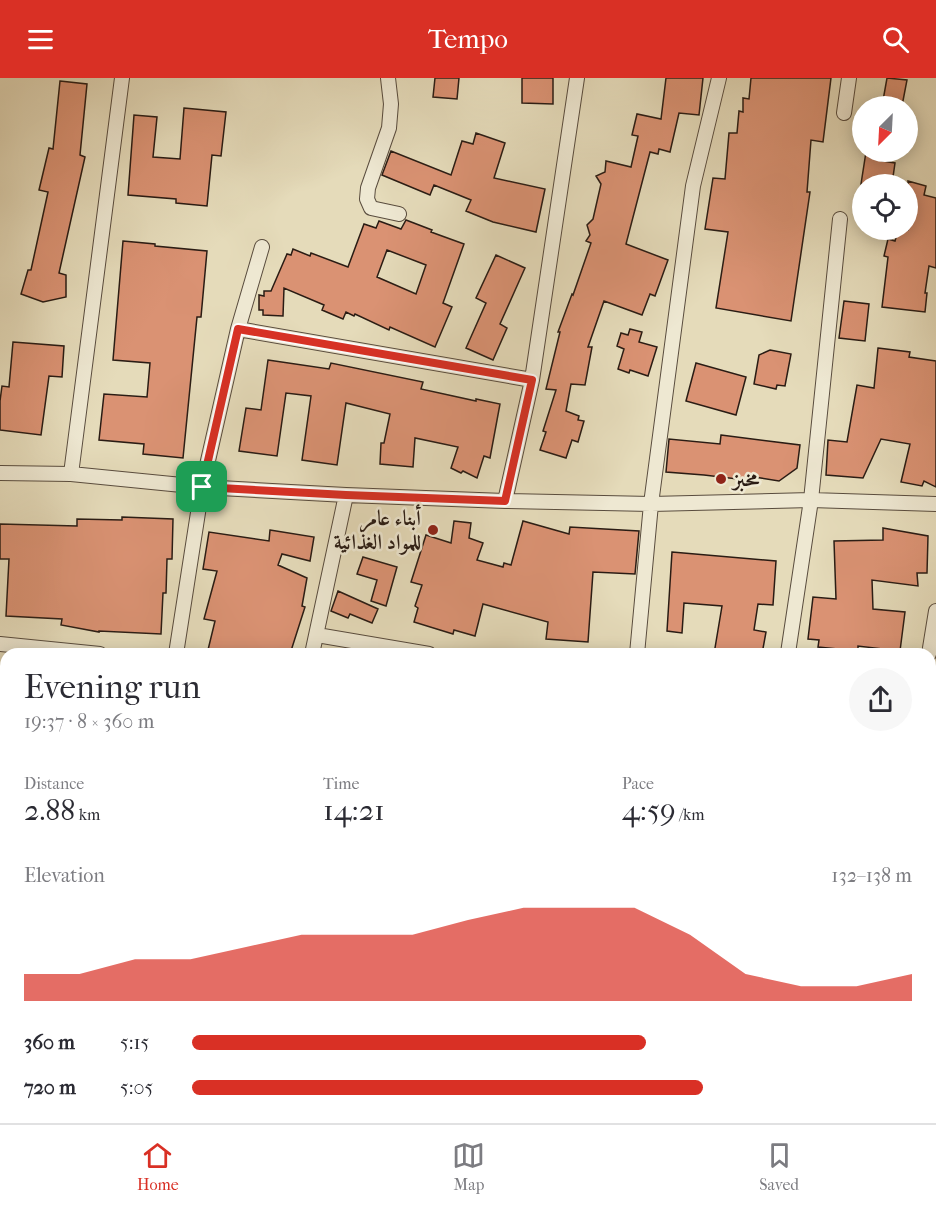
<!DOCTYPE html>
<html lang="en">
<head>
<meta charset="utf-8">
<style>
  body { margin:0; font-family:"IM FELL French Canon",Amiri,serif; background:#f7f7f7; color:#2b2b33; height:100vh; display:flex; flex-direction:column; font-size:22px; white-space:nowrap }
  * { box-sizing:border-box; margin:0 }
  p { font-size:20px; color:#7c7c81 }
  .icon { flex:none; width:33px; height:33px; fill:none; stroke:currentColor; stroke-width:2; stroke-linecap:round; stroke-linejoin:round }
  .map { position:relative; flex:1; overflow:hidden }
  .drawer { position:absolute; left:0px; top:570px; width:936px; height:476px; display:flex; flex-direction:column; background:#fff; border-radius:18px 18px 0 0; box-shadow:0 3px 15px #0003 }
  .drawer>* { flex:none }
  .needle { width:39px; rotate:204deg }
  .tools { position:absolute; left:852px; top:18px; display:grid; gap:12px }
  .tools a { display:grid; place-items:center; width:66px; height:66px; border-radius:50%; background:#fff; box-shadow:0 3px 15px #0003; font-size:30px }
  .pin { position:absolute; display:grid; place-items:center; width:51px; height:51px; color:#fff; margin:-26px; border-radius:12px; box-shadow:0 3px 9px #0006 }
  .round { display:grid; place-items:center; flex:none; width:63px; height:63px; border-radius:32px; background:#f7f7f7 }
  .summary { display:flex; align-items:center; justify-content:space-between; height:102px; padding:0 24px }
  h1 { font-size:33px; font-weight:600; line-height:45px }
  .stats { display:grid; grid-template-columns:repeat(3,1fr); gap:9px; height:102px; padding:6px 24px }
  .stats div { display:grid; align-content:center }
  .stats b { font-size:30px; font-weight:600 }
  .stats small { font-size:16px; font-weight:400 }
  .stats p { font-size:16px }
  .chart { height:168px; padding:12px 24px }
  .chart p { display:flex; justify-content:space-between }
  .chart svg { width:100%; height:108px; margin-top:6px; fill:#d93025; opacity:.7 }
  ul { padding:0 24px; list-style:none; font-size:20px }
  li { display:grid; grid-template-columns:96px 72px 1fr; align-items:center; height:45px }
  li i { height:15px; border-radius:8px; background:#d93025 }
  header { display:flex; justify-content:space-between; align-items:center; height:78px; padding:0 24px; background:#d93025; color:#fff; font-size:27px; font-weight:600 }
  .dock { display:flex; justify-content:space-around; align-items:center; height:84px; border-top:2px solid #e1e1e2; background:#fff; font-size:16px; color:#7c7c81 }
  .dock a { display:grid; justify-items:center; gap:3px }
  .dock .active { color:#d93025 }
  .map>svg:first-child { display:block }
  .building { fill:#da9273; stroke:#2a1c14; stroke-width:1.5; fill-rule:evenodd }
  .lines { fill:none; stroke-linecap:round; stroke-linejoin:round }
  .street-casing { stroke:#594c3e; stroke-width:16 }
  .highway-casing { stroke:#2a1c14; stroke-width:26 }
  .street { stroke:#eee8d2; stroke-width:14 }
  .highway { stroke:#e5dbba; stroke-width:24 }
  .route-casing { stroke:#fff; stroke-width:12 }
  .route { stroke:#d93025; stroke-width:8 }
  .poi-dot { fill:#8f2418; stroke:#eee8d2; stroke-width:2 }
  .labels { text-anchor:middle; stroke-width:5; stroke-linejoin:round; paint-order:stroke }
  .poi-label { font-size:21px; font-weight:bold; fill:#2a1c14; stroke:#eee8d2; text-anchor:start }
</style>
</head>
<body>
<header><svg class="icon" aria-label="menu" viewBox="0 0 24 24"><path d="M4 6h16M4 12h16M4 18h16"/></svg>Tempo<svg class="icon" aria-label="search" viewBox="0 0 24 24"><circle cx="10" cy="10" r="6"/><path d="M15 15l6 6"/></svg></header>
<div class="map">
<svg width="936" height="1045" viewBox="0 0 936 1045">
  <rect width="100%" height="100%" fill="#e5dbba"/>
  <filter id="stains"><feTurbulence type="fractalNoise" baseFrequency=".00333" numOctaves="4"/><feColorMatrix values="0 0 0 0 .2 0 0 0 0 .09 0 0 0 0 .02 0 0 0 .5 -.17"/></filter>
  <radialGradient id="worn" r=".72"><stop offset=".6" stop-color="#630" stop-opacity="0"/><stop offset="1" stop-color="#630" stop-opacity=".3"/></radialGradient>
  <!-- building -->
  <path class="building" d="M435,0H459L457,21L433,19Z
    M522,0H553V26L522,25Z
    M666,0H703L699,37L679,35L670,74L659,71L658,76L650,74L626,166L668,182L655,218L650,216L642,237L604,223L588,269H592L585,307L571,306L566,333L579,338L578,342L584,343L578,364L572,362L566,380L540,372L546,354L543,353L556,312L546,311L560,254H558L572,216L573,217L591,165L586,163L590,157L587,147L593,141L601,106L596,98L605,94L606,83L631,89L638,58L632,57L637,36L661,41Z
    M751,0H831L823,64L811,62L807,114H810L791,243L716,230L728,154L705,151L713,100L725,101L729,55H737L739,33L743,34V20L749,21Z
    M887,0L907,2L902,28H882Z
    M60,3L87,6L80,77L85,79L59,195L66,197V219L43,224L21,216L28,192H31L48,114L39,112L49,70L53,71Z
    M184,30L226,34L221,78L212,77L207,128L176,125V121L128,117L134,37L157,39L153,79L180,81Z
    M476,55L505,65L494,100L545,111L536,154L493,144L466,133L471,122L434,107L430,117L382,97L391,73L451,97L462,63L473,66Z
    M866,74H884L882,83L895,85L892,106H861Z
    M908,103L926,108L924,117L936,120V190L929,188L925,215H927L925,234L882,229L888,179L884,178L888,161L895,163L898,152H908Z
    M406,142L432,152L431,154L464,166L443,225L452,229L435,269L390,249L389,252L355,236L354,238L346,234L343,241L322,232L324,227L284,210L283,238L263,237V232H259V217L264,218V213H271L287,176L291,177L293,171L310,178L311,175L348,189L364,146L376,150L379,143L401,151ZM387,172L426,187L416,216L377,199Z
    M123,163L155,166V168L207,173L201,239H197L183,380L143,376L144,366L99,362L104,316L147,319L150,285L113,282Z
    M496,177L525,190L500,246L507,250L493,282L466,270L486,225L476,220Z
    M844,223L869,226L865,263L839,260Z
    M630,251L642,254L639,264L657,269L648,298L630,292L629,295L618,291L624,271L617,268L621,255L628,257Z
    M13,264L64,268L62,299L49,298L41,357L0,352V323L2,308L9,309Z
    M878,270L910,274L909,279L936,283V409L924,403L922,408L901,404L910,366L881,361L863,400L826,397L828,362L847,364L857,307L874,310Z
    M770,272L791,276L785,308L777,307L776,311L754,306L759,277Z
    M268,282L329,291L331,285L423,304L421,311L476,323V321L500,326L490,380L484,378L477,400L463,393L461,395L451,390L458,369L415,360L413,389L380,386L381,365H384L390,336L346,325L337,387L302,382L311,318L286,315L277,378L239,373L246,330L261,332Z
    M696,285L746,299L736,337L686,323Z
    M721,357L800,367L797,390L779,403L754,399V403L704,397L666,394L669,361L720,366Z
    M122,439L173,441L172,481H167L166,515H163L161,556L99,553V554L61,547L62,541L6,538L9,481H0V446L77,448V441L122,442Z
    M454,443L471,445L469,460L483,465L477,482L503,489L504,485L511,487L523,443L569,456L570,449L639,453L635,496L593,494L588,564L546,561L548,544L483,526L475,558L454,552L453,556L414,544L418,530L415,528L422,507L411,504L426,457L451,465Z
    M883,450L928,458L927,495H917L918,508L872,502L873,531L905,534L900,573L858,568V573L818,569L819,562L808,561L813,519L836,521L834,463L883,462Z
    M270,452L314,459L310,483L282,476L278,487L307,500L302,528L305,529L290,576H207L215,543L204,541L217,493L203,491L209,454L269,463Z
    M672,474L776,483L773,527L758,526L754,552L766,554L762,576H714L722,528L684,525L682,555L667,553Z
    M363,479L397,489L386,528L371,523L377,502L357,496Z
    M338,513L378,531L372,545L350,536L348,540L331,533Z"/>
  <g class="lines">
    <defs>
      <path id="street" d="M388,0L391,26L389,50L368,110L367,121L371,130L399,136
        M844,35L849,0
        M238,251L532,302
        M0,395L71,396L202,409L346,417L505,423L651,426L811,422L936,426
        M71,396L122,0
        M505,423L532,302L577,0
        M317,557L429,576
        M0,566L100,576
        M788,575L811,422L840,141
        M176,576L202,409L238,251L262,169
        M312,576L346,417
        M637,576L651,426L693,108L719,0
        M929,576L936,533
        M0,735L6,736
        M930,760H936
        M333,1040L335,1045"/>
      <path id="highway" d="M930,967H936
        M0,981L6,980
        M930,994H936
        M0,1008H6"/>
    </defs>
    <!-- street casing -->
    <use href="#street" class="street-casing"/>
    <!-- highway casing -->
    <use href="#highway" class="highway-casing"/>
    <!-- street -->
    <use href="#street" class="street"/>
    <!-- highway -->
    <use href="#highway" class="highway"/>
  </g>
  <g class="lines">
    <defs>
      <path id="route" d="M238,251L532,302L505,423L346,417L202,409Z"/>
    </defs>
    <!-- route casing -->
    <use href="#route" class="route-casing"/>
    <!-- route -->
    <use href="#route" class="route"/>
  </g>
  <!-- markers -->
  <g class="poi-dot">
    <circle cx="721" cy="401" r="6"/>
    <circle cx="433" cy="452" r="6"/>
  </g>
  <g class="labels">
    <!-- poi labels -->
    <g class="poi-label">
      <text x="733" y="408">مخبز</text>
      <text x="421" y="447" text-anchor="end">أبناء عامر<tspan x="421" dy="24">للمواد الغذائية</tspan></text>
    </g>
  </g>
  <rect width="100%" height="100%" filter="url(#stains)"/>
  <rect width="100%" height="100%" fill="url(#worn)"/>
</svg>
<div class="tools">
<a><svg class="needle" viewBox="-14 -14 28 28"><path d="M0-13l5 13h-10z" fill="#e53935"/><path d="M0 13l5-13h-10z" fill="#7c7c81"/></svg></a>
<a><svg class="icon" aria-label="locate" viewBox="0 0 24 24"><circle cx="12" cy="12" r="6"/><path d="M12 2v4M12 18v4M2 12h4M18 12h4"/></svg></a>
</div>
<div class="pin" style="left:202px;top:409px;background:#1e9e55"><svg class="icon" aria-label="arrive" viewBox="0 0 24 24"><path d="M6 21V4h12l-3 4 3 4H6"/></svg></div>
<section class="drawer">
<div class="summary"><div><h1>Evening run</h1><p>19:37 · 8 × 360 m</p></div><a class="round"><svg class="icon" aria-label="share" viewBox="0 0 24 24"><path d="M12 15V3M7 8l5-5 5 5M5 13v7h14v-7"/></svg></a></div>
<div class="stats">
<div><p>Distance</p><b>2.88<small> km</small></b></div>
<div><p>Time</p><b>14:21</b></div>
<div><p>Pace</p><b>4:59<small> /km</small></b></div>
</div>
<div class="chart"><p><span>Elevation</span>132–138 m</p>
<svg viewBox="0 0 160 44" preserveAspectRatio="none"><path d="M0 44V33L10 33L20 27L30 27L40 22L50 17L60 17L70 17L80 11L90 6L100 6L110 6L120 17L130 33L140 38L150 38L160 33V44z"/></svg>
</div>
<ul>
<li><b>360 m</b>5:15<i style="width:63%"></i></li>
<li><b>720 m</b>5:05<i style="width:71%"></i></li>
</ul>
</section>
</div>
<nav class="dock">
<a class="active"><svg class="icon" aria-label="home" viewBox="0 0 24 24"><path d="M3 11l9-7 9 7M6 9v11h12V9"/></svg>Home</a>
<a><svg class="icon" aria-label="map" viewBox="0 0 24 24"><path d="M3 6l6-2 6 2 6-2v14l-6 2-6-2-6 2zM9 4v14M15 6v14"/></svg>Map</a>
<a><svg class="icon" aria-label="saved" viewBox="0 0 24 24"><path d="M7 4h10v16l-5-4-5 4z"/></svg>Saved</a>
</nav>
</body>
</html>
